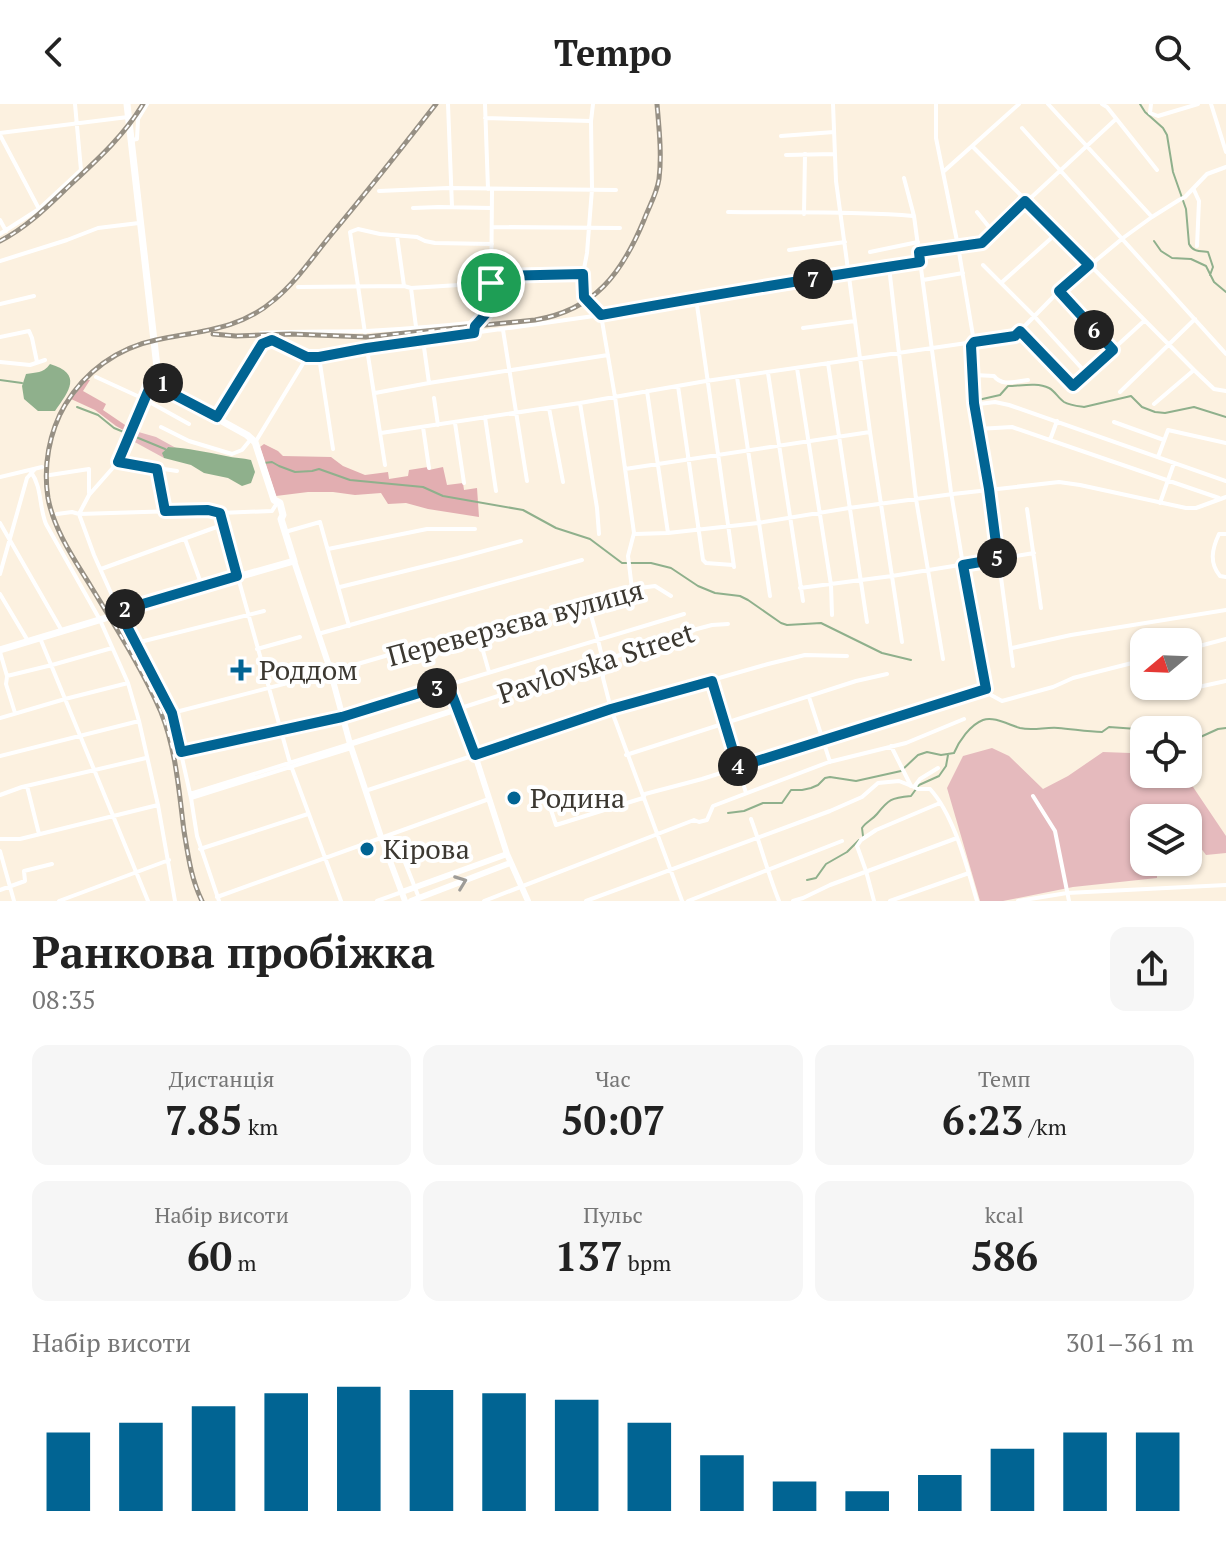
<!DOCTYPE html>
<html lang="uk">
<head>
<meta charset="utf-8">
<style>
  body { margin:0; font-family:"PT Serif",serif; background:#f6f6f6; color:#222; height:100vh; display:flex; flex-direction:column; font-size:30px; white-space:nowrap }
  * { box-sizing:border-box; margin:0 }
  p { font-size:26px; color:#767676 }
  .icon { flex:none; width:44px; height:44px; fill:none; stroke:currentColor; stroke-width:2; stroke-linecap:round; stroke-linejoin:round }
  .map { position:relative; height:797px; overflow:hidden }
  .sheet { display:flex; flex-direction:column; background:#fff; flex:1 }
  .sheet>* { flex:none }
  .needle { width:52px; rotate:251deg }
  .fabs { position:absolute; left:1130px; top:524px; display:grid; gap:16px }
  .fabs a { display:grid; place-items:center; width:72px; height:72px; border-radius:16px; background:#fff; box-shadow:0 2px 6px #0004; font-size:40px }
  .pin { position:absolute; display:grid; place-items:center; width:68px; height:68px; color:#fff; margin:-34px; border:4px solid #fff; border-radius:50%; box-shadow:0 2px 8px #0007 }
  .km { position:absolute; width:40px; height:40px; margin:-20px; border-radius:50%; background:#222; color:#fff; font-size:22px; line-height:40px; text-align:center }
  .round { display:grid; place-items:center; flex:none; width:84px; height:84px; border-radius:16px; background:#f6f6f6 }
  .headline { display:flex; align-items:center; justify-content:space-between; height:136px; padding:0 32px }
  h1 { font-size:44px; font-weight:700; line-height:60px }
  .stats { display:grid; grid-template-columns:repeat(3,1fr); gap:12px; height:136px; padding:8px 32px }
  .stats div { display:grid; align-content:center; border-radius:16px; background:#f6f6f6; text-align:center }
  .stats b { font-size:40px; font-weight:700 }
  .stats small { font-size:22px; font-weight:400 }
  .stats p { font-size:22px }
  .chart { height:224px; padding:16px 32px }
  .chart p { display:flex; justify-content:space-between }
  .chart svg { width:100%; height:144px; margin-top:8px; stroke:#016493; stroke-width:6 }
  header { display:flex; justify-content:space-between; align-items:center; height:104px; padding:0 32px; background:#fff; font-size:36px; font-weight:700 }
  .map>svg:first-child { display:block }
  .green { fill:#e5babd }
  .forest { fill:#e2aeb1 }
  .water { fill:#8fb08c }
  .lines { fill:none; stroke-linecap:round; stroke-linejoin:round }
  .stream { stroke:#8fb08c; stroke-width:2 }
  .minor { stroke:#fff; stroke-width:4 }
  .tertiary { stroke:#fff; stroke-width:6 }
  .secondary { stroke:#fff; stroke-width:7 }
  .rail-casing { stroke:#979084; stroke-width:5 }
  .rail { stroke:#fff; stroke-width:2; stroke-dasharray:6; stroke-linecap:butt }
  .oneway { stroke:#9e9c98 }
  .route-casing { stroke:#fff; stroke-width:16 }
  .route { stroke:#016493; stroke-width:10 }
  .poi-dot { fill:#016493; stroke:#fff; stroke-width:3 }
  .labels { text-anchor:middle; stroke-width:8; stroke-linejoin:round; paint-order:stroke }
  .street-label { font-size:28px; fill:#3c3831; stroke:#fff }
  .poi-label { font-size:28px; fill:#3c3831; stroke:#fff; text-anchor:start }
</style>
</head>
<body>
<header><svg class="icon" aria-label="back" viewBox="0 0 24 24"><path d="M15 5l-7 7 7 7"/></svg>Tempo<svg class="icon" aria-label="search" viewBox="0 0 24 24"><circle cx="10" cy="10" r="6"/><path d="M15 15l6 6"/></svg></header>
<div class="map">
<svg width="1226" height="797" viewBox="0 0 1226 797">
  <rect width="100%" height="100%" fill="#fcf1e0"/>
  <!-- green -->
  <path class="green" d="M135,327L156,333L176,344L168,343L163,348L164,354L131,336Z
    M992,644L1009,652L1043,685L1068,672L1103,648L1130,649L1144,655V670H1178L1187,674L1226,732V749L1206,751L1188,727V714H1144V758H1157V774L1073,783L1003,797H980L947,684L963,652Z"/>
  <!-- forest -->
  <path class="forest" d="M87,276H90L83,287L106,300L103,306L128,323L127,328L116,322L95,306L71,295Z
    M264,340L278,347L283,352L331,353L343,362L365,371L388,368L389,375L408,372L409,366L428,363L429,366L443,363L447,381L463,379L464,386L477,384L479,413L428,405L406,399L388,400L381,389L355,391L333,388H308L276,392L260,343Z"/>
  <!-- water -->
  <path class="water" d="M50,260C83,270 69,287 55,307H38L24,295L22,282L26,270C36,268 43,270 50,260Z
    M168,343C188,344 206,348 226,352C234,354 243,354 251,356L255,368L251,379L242,382L228,374L204,369L191,361L164,354L162,349Z"/>
  <g class="lines">
    <!-- stream -->
    <path class="stream" d="M1140,0L1145,8L1163,24L1167,31L1173,68L1186,105L1189,140C1193,148 1200,147 1208,148L1213,163L1210,171
      M1154,137L1161,147L1172,154L1191,155L1206,162L1214,178L1226,188
      M0,276L22,279
      M978,296L1000,291L1008,282C1020,282 1037,278 1049,284C1055,287 1058,294 1064,298C1069,301 1077,302 1084,303L1131,292L1142,303L1155,308L1165,309L1194,303L1226,313
      M77,303L98,311L114,324L165,345
      M264,359L272,358L279,362L295,368L312,367L319,365L350,376L423,383L443,392L523,406L556,424L590,435L622,459H651L671,464L698,482L715,489L740,492L748,496L781,519L787,521L821,519L882,549L911,556
      M1188,633L1196,635L1218,625L1226,624
      M728,709L744,707L763,699H782L791,686H802L811,684L818,681L825,674L830,673L856,677L901,667L918,651L927,648L941,651L954,649C959,637 970,621 983,616C994,612 1009,621 1020,624C1033,627 1045,623 1058,624C1073,625 1087,628 1102,628L1109,623L1151,626
      M863,732L862,724C866,718 872,716 877,710C889,695 891,694 911,692L919,681L939,672L946,662L948,651
      M807,776L816,774L826,760L847,748L859,736"/>
    <!-- minor -->
    <path class="minor" d="M448,0L452,103
      M485,0L488,85
      M593,0L591,17L592,85L587,149L583,170L584,193L601,211L615,293L634,429L628,452L632,485
      M833,0L836,77L870,328L902,538
      M936,0V34L958,142L974,238L971,242L978,325L989,385L1013,562
      M1048,0L1152,113
      M1102,0L1107,3L1157,66
      M1151,0L1150,9L1158,12L1198,0
      M1211,0L1226,48
      M485,14L591,17
      M1022,24L1226,250
      M0,29L128,13
      M0,31L39,105
      M781,32L834,28
      M132,36L137,35L138,15L147,0
      M973,43L1194,266L1214,285L1226,287
      M786,51L834,50
      M943,68L1019,0
      M904,74L914,112L951,388L963,461L986,585L991,591L1002,597L1053,583L1073,574L1144,556
      M1194,86L1199,97L1197,142
      M379,87L448,84L616,86
      M413,104L439,103L492,104
      M728,108C790,109 852,107 913,112
      M977,108L993,128
      M804,110L805,50
      M0,116L6,127
      M492,123L620,124
      M0,130L39,105L81,66L75,0
      M397,132L404,182
      M789,146L845,138
      M870,148L918,138
      M919,148L982,139L1116,15
      M0,157L67,136L98,124L139,119
      M983,161L1034,212L1087,270
      M889,163L916,395L943,555
      M492,172L583,170
      M923,176L963,169
      M1001,179L1057,129
      M298,183L404,182L411,184L491,179
      M411,184L416,223
      M1059,187L1113,246
      M696,194L734,463
      M0,200L34,192
      M803,224L855,217
      M503,226L527,377
      M1020,227L1073,282L1144,217
      M474,228L475,222L491,203L492,85
      M261,229C297,227 331,228 367,227C404,225 442,222 479,218
      M365,229L350,128L358,125L380,130L417,133L425,137L435,139L492,140
      M0,233L29,227L32,234L37,258
      M423,236L429,279
      M367,245L385,361
      M319,253L333,345
      M0,258L30,261L45,256
      M828,259L867,518
      M797,264L831,481L832,511
      M768,269L803,497
      M974,271L994,272C1002,283 1016,277 1028,276
      M96,273L144,295L189,320
      M157,273L152,278L118,358L89,391L79,410L94,451L119,507L172,609L191,694L197,732L219,797
      M737,273L770,492
      M678,282L703,456L706,459L733,461
      M647,287L668,429L758,419L849,404L953,390L1059,378L1080,381L1186,404H1196L1226,393
      M1120,288L1195,215
      M375,289L429,279L608,251
      M434,294L438,321
      M580,299L597,404L599,430
      M974,299L979,300L995,298L1009,301L1226,377
      M1154,300L1194,266
      M549,304L563,378
      M217,313L262,240L272,236L307,253H319L367,244L601,211L772,181L920,158
      M485,313L496,387
      M1114,318L1164,336
      M455,319L464,379
      M161,323L189,337L232,350L242,346L251,335
      M423,323L429,364
      M978,325L1012,323L1219,394
      M381,329L580,299L706,277L1015,232L1059,187L1123,134L1152,113L1179,96L1185,93L1207,70L1226,63
      M1050,336L1057,317
      M256,337L307,253
      M1158,353L1168,326L1226,339
      M118,358L177,367
      M157,365L165,407
      M625,365L870,328
      M31,368C42,383 39,403 46,420L100,516L128,579L139,617L158,701L175,797
      M50,371L89,365V389
      M0,373L42,363
      M1160,399L1174,359
      M1027,405L1041,504
      M220,409L290,659L341,797
      M57,410L72,408L79,410L208,406L220,409L272,407L277,399
      M0,419L62,527
      M285,428L320,418L349,522
      M635,430L668,429
      M1226,430H1219C1212,445 1209,459 1220,472L1226,473
      M185,435L202,482
      M328,445L427,425H475
      M101,465L222,421
      M0,470L27,374L35,365
      M340,483L458,454L521,437
      M800,484L892,472L1034,449
      M0,490L28,537
      M587,497L598,536L603,557V574L611,605L682,797
      M477,526L489,568
      M318,530L582,456
      M40,534L148,797
      M136,539L264,507
      M1012,544L1071,531L1226,506
      M257,545L300,533
      M1188,545L1226,535
      M0,548L7,572L52,561L112,544
      M7,573L6,580L15,609
      M712,577L746,689
      M1166,590L1226,577
      M809,593L830,658
      M458,605L593,561L674,531L712,521L728,520
      M172,609L330,568L447,534L632,485L655,482L671,492
      M0,614L65,595L128,579
      M891,642L911,682
      M182,647L342,613L684,510
      M626,651L856,577L887,570
      M0,652L139,617
      M27,682L39,730
      M914,683L918,685H930C954,711 967,763 977,797
      M365,687L475,651L611,605L768,560L805,551L847,552
      M190,690L350,640
      M0,691L22,683L146,654
      M1033,692L1055,727L1069,797
      M191,694L351,644
      M548,697L556,721L643,694L645,690L702,675L986,585
      M751,715C761,742 768,770 779,797
      M0,735H20L158,701
      M399,743L419,794
      M200,745L308,710
      M0,747L14,797
      M0,786L25,777L24,767L52,760
      M217,793L489,695
      M59,797L169,756
      M377,797L402,788
      M484,797L694,716L699,718L707,716L713,702L829,658L906,639L964,615
      M586,797L830,707L862,693L878,679L899,677L914,683L920,675L938,664
      M688,797L842,737
      M793,797L803,794L830,781L957,734
      M874,797L866,767L857,742L861,736L876,726L940,699
      M890,797L969,769
      M1018,797L1067,789L1226,781"/>
    <!-- tertiary -->
    <path class="tertiary" d="M294,457L329,562L350,640L381,733L405,797
      M448,580L475,651L507,750L528,797
      M350,640L458,605
      M402,788L507,750
      M411,797L510,759"/>
    <!-- secondary -->
    <path class="secondary" d="M0,546L109,513L135,502L294,457L281,415L283,411L280,399L274,396L255,338L247,331L171,289L158,272L127,0"/>
    <defs>
      <path id="rail" d="M0,137C26,124 47,103 68,83C96,57 124,32 143,0
        M213,230L236,232L291,230L366,233L535,216C595,206 622,169 644,116C649,103 657,89 659,75C662,51 659,24 657,0
        M202,797C191,775 188,751 184,727C179,688 176,645 161,608C142,564 115,522 90,481C74,455 54,426 48,394C43,363 49,328 65,301C85,268 117,244 156,236C198,227 240,226 274,196C296,178 312,154 330,132C366,89 401,45 436,0"/>
    </defs>
    <!-- rail casing -->
    <use href="#rail" class="rail-casing"/>
    <!-- rail -->
    <use href="#rail" class="rail"/>
  </g>
  <!-- one-way arrows -->
  <defs><path id="oneway-chevron" d="M-2-3.5L2.5 0L-2 3.5" fill="none" stroke-width="1.6" stroke-linecap="round" stroke-linejoin="round" transform="scale(2)"/></defs>
  <use class="oneway" href="#oneway-chevron" transform="translate(461 778) rotate(-21)"/>
  <g class="lines">
    <defs>
      <path id="route" d="M1025,97L1089,161L1059,187L1113,246L1073,282L1020,227L1015,232L974,238L971,242L974,299L989,385L998,455L963,461L986,585L738,663L712,577L611,605L475,651L448,580L342,613L181,648L172,609L119,507L237,472L220,409L208,406L165,407L157,365L118,358L152,278L158,272L171,289L217,313L262,240L272,236L307,253H319L367,244L474,229L475,222L490,205L492,172L583,170L584,193L601,211C707,192 814,174 920,158L919,148L982,139Z"/>
    </defs>
    <!-- route casing -->
    <use href="#route" class="route-casing"/>
    <!-- route -->
    <use href="#route" class="route"/>
  </g>
  <!-- markers -->
  <g class="poi-dot">
    <path d="M237 554h8v8h8v8h-8v8h-8v-8h-8v-8h8z"/>
    <circle cx="514" cy="694" r="8"/>
    <circle cx="367" cy="745" r="8"/>
  </g>
  <g class="labels">
    <!-- street labels -->
    <g class="street-label">
      <text transform="translate(515 519) rotate(-15)" y="10">Переверзєва вулиця</text>
      <text transform="translate(596 559) rotate(-18)" y="10">Pavlovska Street</text>
    </g>
    <!-- poi labels -->
    <g class="poi-label">
      <text x="259" y="576">Роддом</text>
      <text x="530" y="704">Родина</text>
      <text x="383" y="755">Кірова</text>
    </g>
  </g>
</svg>
<div class="fabs">
<a><svg class="needle" viewBox="-14 -14 28 28"><path d="M0-13l5 13h-10z" fill="#e53935"/><path d="M0 13l5-13h-10z" fill="#767676"/></svg></a>
<a><svg class="icon" aria-label="locate" viewBox="0 0 24 24"><circle cx="12" cy="12" r="6"/><path d="M12 2v4M12 18v4M2 12h4M18 12h4"/></svg></a>
<a><svg class="icon" aria-label="layers" viewBox="0 0 24 24"><path d="M12 4l9 5-9 5-9-5zM3 14l9 5 9-5"/></svg></a>
</div>
<div class="pin" style="left:491px;top:179px;background:#1e9e55"><svg class="icon" aria-label="arrive" viewBox="0 0 24 24"><path d="M6 21V4h12l-3 4 3 4H6"/></svg></div>
<b class="km" style="left:163px;top:279px">1</b>
<b class="km" style="left:125px;top:505px">2</b>
<b class="km" style="left:437px;top:584px">3</b>
<b class="km" style="left:738px;top:662px">4</b>
<b class="km" style="left:997px;top:454px">5</b>
<b class="km" style="left:1094px;top:226px">6</b>
<b class="km" style="left:813px;top:175px">7</b>
</div>
<section class="sheet">
<div class="headline"><div><h1>Ранкова пробіжка</h1><p>08:35</p></div><a class="round"><svg class="icon" aria-label="share" viewBox="0 0 24 24"><path d="M12 15V3M7 8l5-5 5 5M5 13v7h14v-7"/></svg></a></div>
<div class="stats">
<div><p>Дистанція</p><b>7.85<small> km</small></b></div>
<div><p>Час</p><b>50:07</b></div>
<div><p>Темп</p><b>6:23<small> /km</small></b></div>
</div>
<div class="stats">
<div><p>Набір висоти</p><b>60<small> m</small></b></div>
<div><p>Пульс</p><b>137<small> bpm</small></b></div>
<div><p>kcal</p><b>586</b></div>
</div>
<div class="chart"><p><span>Набір висоти</span>301–361 m</p>
<svg viewBox="0 0 160 44" preserveAspectRatio="none"><path d="M5 44V20M15 44V17M25 44V12M35 44V8M45 44V6M55 44V7M65 44V8M75 44V10M85 44V17M95 44V27M105 44V35M115 44V38M125 44V33M135 44V25M145 44V20M155 44V20"/></svg>
</div>
</section>
</body>
</html>
